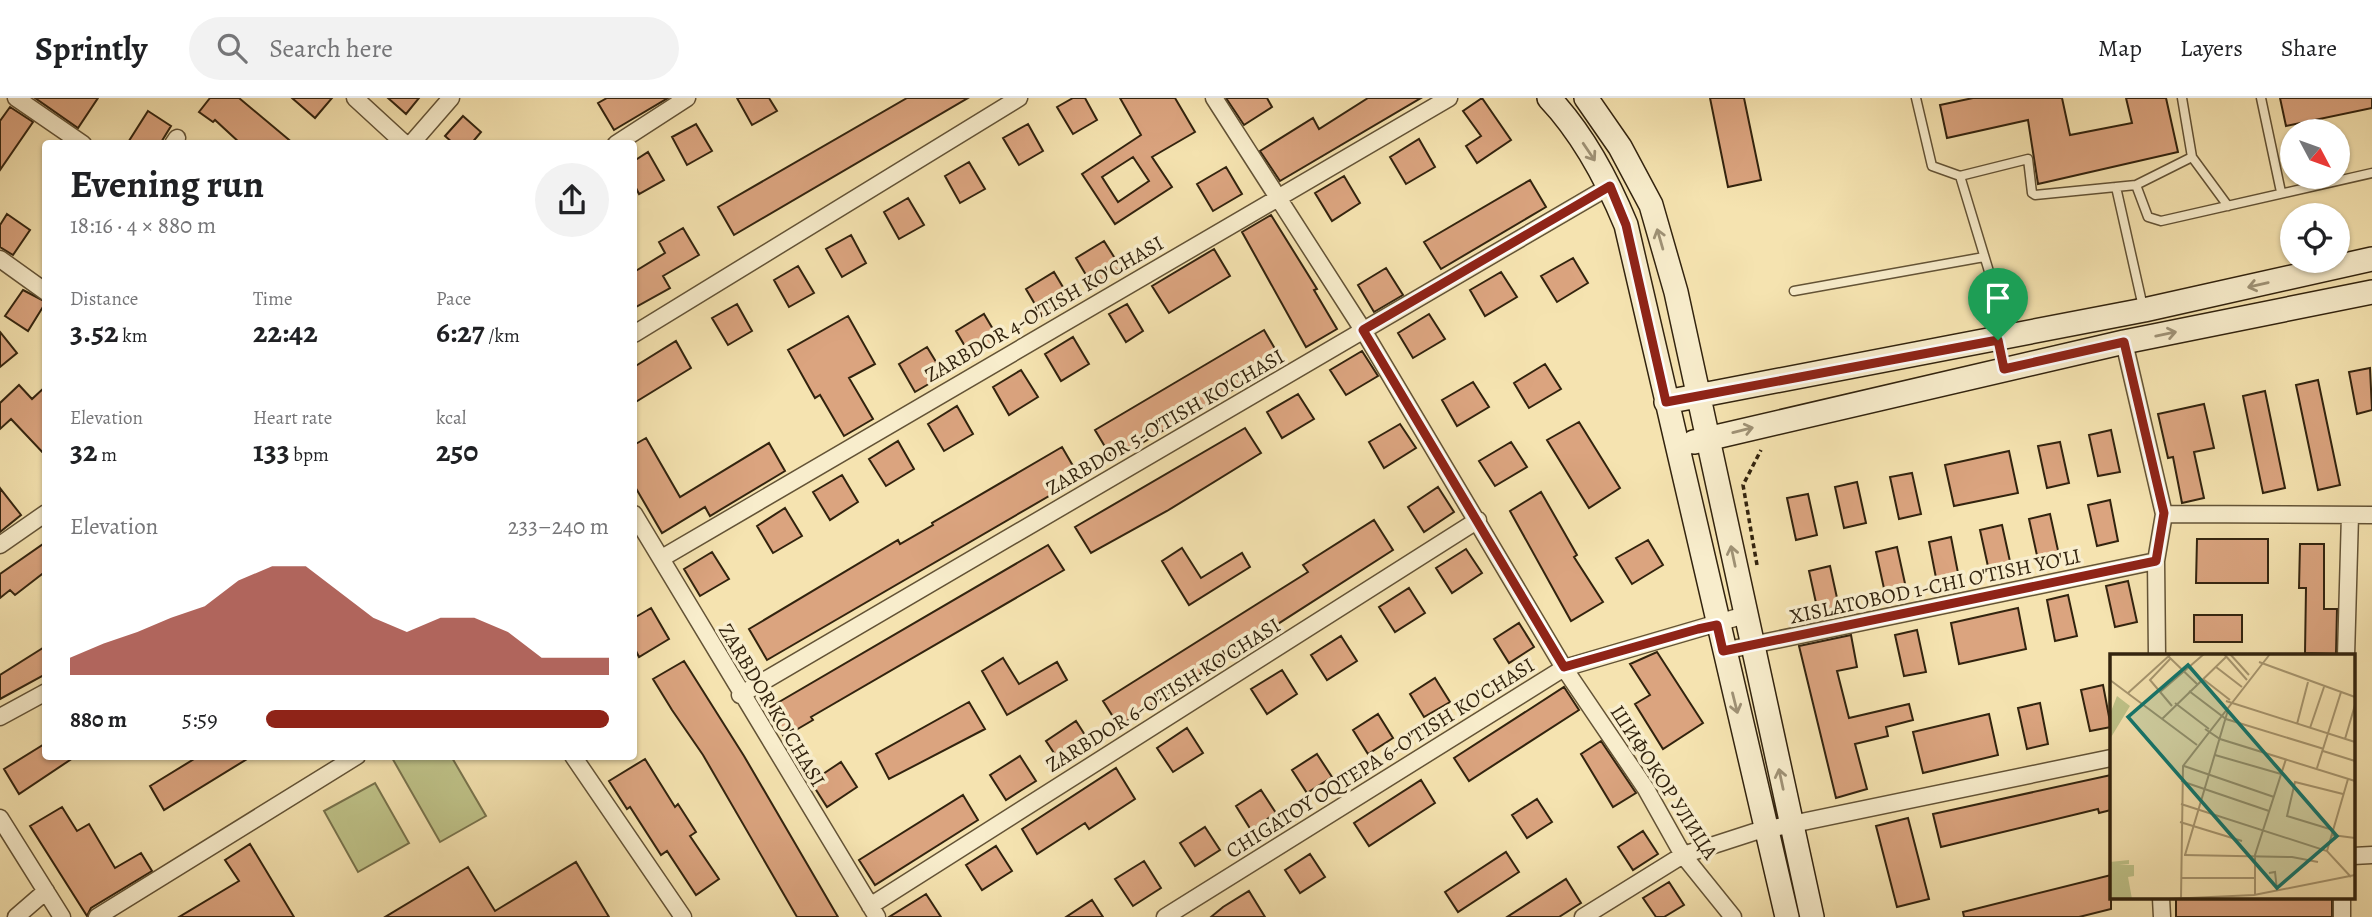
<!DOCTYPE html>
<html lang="en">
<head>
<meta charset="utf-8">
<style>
  body { margin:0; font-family:Alegreya,serif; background:#f2f2f2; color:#202124; height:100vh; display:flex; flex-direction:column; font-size:26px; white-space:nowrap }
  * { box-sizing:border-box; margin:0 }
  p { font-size:23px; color:#757577 }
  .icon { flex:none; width:38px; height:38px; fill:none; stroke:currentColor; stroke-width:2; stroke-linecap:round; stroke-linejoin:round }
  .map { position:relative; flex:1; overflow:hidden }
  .sheet { position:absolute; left:42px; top:42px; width:595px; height:620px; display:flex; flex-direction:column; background:#fff; border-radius:7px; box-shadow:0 2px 5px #0004 }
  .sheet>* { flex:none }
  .needle { width:46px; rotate:131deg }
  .controls { position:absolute; left:2280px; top:21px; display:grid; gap:14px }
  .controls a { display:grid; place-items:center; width:70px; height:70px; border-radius:50%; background:#fff; box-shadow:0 2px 5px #0004; font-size:35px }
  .pin { position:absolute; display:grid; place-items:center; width:60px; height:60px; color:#fff; margin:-72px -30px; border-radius:50% 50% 50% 0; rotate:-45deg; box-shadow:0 0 7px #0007 }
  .pin .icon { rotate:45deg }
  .round { display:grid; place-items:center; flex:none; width:74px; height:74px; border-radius:37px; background:#f2f2f2 }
  .head { display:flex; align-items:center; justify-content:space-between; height:119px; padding:0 28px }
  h1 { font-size:38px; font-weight:700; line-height:52px }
  .figures { display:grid; grid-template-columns:repeat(3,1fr); gap:10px; height:119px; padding:7px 28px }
  .figures div { display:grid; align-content:center }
  .figures b { font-size:30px; font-weight:700 }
  .figures small { font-size:19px; font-weight:400 }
  .figures p { font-size:19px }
  .chart { height:196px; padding:14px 28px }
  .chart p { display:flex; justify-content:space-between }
  .chart svg { width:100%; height:126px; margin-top:7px; fill:#8f2418; opacity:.7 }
  ul { padding:0 28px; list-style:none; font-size:23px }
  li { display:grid; grid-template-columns:112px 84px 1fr; align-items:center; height:52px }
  li i { height:18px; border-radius:9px; background:#8f2418 }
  header { display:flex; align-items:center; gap:42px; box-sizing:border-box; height:98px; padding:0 35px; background:#fff; border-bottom:2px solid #e0e0e0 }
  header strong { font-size:33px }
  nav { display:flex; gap:38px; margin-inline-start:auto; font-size:24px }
  .search { width:490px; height:63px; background:#f2f2f2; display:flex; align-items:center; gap:18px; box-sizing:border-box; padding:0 24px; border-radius:38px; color:#757577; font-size:26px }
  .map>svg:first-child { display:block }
  .green { fill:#bfc389; stroke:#78734c; stroke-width:2 }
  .building { fill:#dba47f; stroke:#32230e; stroke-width:2; fill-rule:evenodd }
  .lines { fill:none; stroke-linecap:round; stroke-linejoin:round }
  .lane-casing { stroke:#635336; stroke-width:11 }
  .street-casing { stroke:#635336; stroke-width:19 }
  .secondary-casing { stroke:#32230e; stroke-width:26 }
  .path { stroke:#32230e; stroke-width:3.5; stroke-dasharray:5 3.5; stroke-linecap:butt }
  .lane { stroke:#f8edcc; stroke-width:8 }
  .street { stroke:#f8edcc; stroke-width:16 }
  .secondary { stroke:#f8edcc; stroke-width:23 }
  .oneway { stroke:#9f9276 }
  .route-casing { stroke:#fff; stroke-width:14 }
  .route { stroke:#8f2418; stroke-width:9 }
  .labels { text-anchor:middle; stroke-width:7; stroke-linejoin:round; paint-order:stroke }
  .street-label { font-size:21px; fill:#32230e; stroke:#f8edcc }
  .inset-road { fill:none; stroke:#a7966f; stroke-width:2 }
  .view { fill:#0f766e; fill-opacity:0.15; stroke:#0f766e; stroke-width:3.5 }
  .inset-edge { fill:none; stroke:#32230e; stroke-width:3.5 }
</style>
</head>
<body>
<header>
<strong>Sprintly</strong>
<div class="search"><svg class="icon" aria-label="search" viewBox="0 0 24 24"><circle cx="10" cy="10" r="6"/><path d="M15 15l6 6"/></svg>Search here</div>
<nav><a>Map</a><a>Layers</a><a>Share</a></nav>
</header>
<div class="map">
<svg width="2372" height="819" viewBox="0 0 2372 819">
  <rect width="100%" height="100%" fill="#f5e3b0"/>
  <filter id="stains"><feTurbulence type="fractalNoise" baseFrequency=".00286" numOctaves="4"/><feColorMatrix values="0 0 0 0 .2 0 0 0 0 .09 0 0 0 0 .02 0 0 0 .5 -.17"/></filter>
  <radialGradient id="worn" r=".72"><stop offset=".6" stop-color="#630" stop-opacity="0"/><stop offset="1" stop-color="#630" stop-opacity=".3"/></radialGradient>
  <!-- green -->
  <path class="green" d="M391,658H451L486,718L440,744Z
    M375,685L409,745L358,774L324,713Z"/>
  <!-- building -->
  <path class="building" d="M35,0H98L78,30Z
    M210,0H239L294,46H241L215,22L213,24L199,14Z
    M292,0H332L315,20Z
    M388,0H419L406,16Z
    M607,0H668L614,32L598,5Z
    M737,0H769L777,13L752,27Z
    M907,0H968L734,137L718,109Z
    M1073,0H1085L1097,22L1073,36L1057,9Z
    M1120,0H1175L1195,34L1152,59L1172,89L1115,126L1082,76L1141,37ZM1133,59L1149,83L1118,104L1102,79Z
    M1226,0H1267L1272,9L1244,27Z
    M1368,0H1421L1280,83L1260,53L1313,20L1319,31Z
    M1482,0L1511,42L1477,65L1466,48L1481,38L1463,13Z
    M1710,0H1744L1761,82L1728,89Z
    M1973,0H2062L2070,37L2132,25L2126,0H2166L2178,54L2038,86L2028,22L1947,40L1940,7Z
    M2280,0H2372V10L2286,28Z
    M10,9L33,24L0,72V23Z
    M148,13L171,28L160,46H127Z
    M463,18L481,34L471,46H454L445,38Z
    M696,26L712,53L687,67L672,39Z
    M1028,26L1043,53L1019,67L1003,40Z
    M1419,41L1435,69L1406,86L1390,59Z
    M648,54L664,82L639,96L634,86V63Z
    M969,64L985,91L960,105L945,78Z
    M1226,69L1242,96L1213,113L1197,86Z
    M1344,78L1360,105L1332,123L1315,95Z
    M1530,82L1546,109L1441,171L1424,144Z
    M908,100L924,127L899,141L884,114Z
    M7,116L30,132L13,157L0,149V127Z
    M1271,117L1317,191L1314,192L1337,231L1306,249L1242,134Z
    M683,130L699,157L663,178L670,190L634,210V174L665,155L659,144Z
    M851,137L866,165L842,179L826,151Z
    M1104,143L1121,170L1092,187L1076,160Z
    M1214,151L1230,178L1169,215L1152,188Z
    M1573,160L1588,185L1557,204L1541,178Z
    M798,168L814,195L789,209L774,182Z
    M1386,170L1403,197L1374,214L1358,187Z
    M1054,174L1070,201L1042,218L1026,191Z
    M1501,174L1517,199L1485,218L1470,192Z
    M23,192L46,204L28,233L5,218Z
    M737,206L752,233L728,247L712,220Z
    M1127,206L1143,233L1126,244L1109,216Z
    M984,216L1000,243L972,260L956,233Z
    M1429,216L1445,241L1413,260L1398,235Z
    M848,218L875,266L849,280L873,321L844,338L820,297L815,300L788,252Z
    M1264,232L1282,263L1113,362L1095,332Z
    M0,234L17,255L0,269Z
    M1073,239L1089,266L1061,283L1045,256Z
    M676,243L691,270L634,305V269Z
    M927,249L944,277L915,294L899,266Z
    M1362,253L1378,278L1346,297L1330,272Z
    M1545,266L1561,291L1529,310L1514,285Z
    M2370,270L2372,312L2357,316L2349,274Z
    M1021,272L1038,299L1009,317L993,289Z
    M2318,282L2340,387L2318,392L2296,287Z
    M1473,284L1489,309L1457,328L1442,302Z
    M19,287L32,301L46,288V358L11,321L0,331V305Z
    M2265,293L2285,390L2263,395L2243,298Z
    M1298,296L1314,321L1282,340L1267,314Z
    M2204,306L2214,350L2194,354L2204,400L2182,405L2173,359L2168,360L2158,316Z
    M957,308L973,336L944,353L928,326Z
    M1579,324L1620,390L1589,410L1547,342Z
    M1400,326L1416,350L1384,370L1369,344Z
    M1245,330L1261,355L1167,413L1091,455L1075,429Z
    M2111,332L2120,374L2098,378L2089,337Z
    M646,340L680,399L769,345L785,373L710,418L705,409L662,435L634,387V347Z
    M898,343L914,371L886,388L869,361Z
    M1511,344L1527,369L1495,388L1479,363Z
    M2060,344L2069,385L2047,390L2038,348Z
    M1062,349L1080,380L767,562L749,531L898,442L900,446L933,427L932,425Z
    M2009,353L2018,395L1954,408L1945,367Z
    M1912,375L1921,416L1899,421L1890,379Z
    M842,377L858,404L830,422L813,394Z
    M1857,384L1866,425L1844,430L1835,389Z
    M1438,389L1454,414L1424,434L1408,409Z
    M0,390L21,417L0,434Z
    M1541,394L1577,457L1574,459L1603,504L1571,523L1510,413Z
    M1808,396L1817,437L1796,442L1787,400Z
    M2110,402L2118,443L2097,448L2088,407Z
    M785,410L802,438L773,455L757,428Z
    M2050,416L2059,457L2038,462L2029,421Z
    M1374,422L1393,452L1119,628L1103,603L1308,474L1303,467Z
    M2002,427L2011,468L1989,473L1980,432Z
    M1951,439L1959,480L1937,485L1929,444Z
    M2197,441H2268V485H2196Z
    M1648,442L1663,467L1632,486L1616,460Z
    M46,444V473L15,497L10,492L0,500V476Z
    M2300,446H2324V511H2337L2336,556L2305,555L2306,490H2299Z
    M1048,447L1064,472L811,619L813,622L784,639L767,611Z
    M1897,449L1906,490L1885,495L1876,454Z
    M1182,450L1201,480L1242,455L1250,469L1189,507L1162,463Z
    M1466,451L1482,475L1452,495L1436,470Z
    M712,454L729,481L700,498L684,471Z
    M1830,468L1839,509L1818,514L1809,473Z
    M2128,483L2137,524L2115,529L2106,488Z
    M1409,490L1425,515L1395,534L1379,509Z
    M2068,497L2077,538L2055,543L2047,502Z
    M651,510L669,541L639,559L634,549V520Z
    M2018,510L2026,551L1959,566L1951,525Z
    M2194,517H2242V544H2194Z
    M1519,525L1534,549L1509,565L1494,541Z
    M1917,532L1926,574L1904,578L1895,537Z
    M1851,537L1857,569L1837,573L1849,620L1909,606L1913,622L1886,629L1888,638L1855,646L1867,691L1836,700L1799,548Z
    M1341,538L1357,563L1327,582L1311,557Z
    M46,548V576L0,601V577Z
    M1657,554L1703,625L1663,651L1635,606L1650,597L1630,566Z
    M1003,560L1019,586L1057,564L1067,582L1007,617L982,573Z
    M684,563L744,658L838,819H797L703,657L672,612L653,581Z
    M1282,572L1297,596L1267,616L1251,591Z
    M1435,580L1450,604L1424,619L1410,596Z
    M2103,587L2111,629L2090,633L2081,592Z
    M1564,589L1579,612L1469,683L1454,660Z
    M969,604L985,631L889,681L876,656Z
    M2040,605L2048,646L2027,651L2018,610Z
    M1378,616L1393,640L1368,656L1353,632Z
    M1989,616L1998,657L1923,675L1913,634Z
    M1076,623L1092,648L1062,667L1046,643Z
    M1187,630L1203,655L1173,674L1157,650Z
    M1601,643L1636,695L1613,709L1581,656Z
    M46,645V658H76L19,696L4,671Z
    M1317,656L1332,679L1307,695L1292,672Z
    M199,658H252L164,712L150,688Z
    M1020,658L1036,683L1006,702L990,677Z
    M645,661L675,709L678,706L696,734L690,738L719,781L696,797L667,753L661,757L630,709L627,711L609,683Z
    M841,664L857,689L827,709L811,684Z
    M1116,670L1135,701L1089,731L1085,725L1037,756L1022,731Z
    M2111,677V712L2099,715L2098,711L1941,749L1933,716Z
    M1421,682L1435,705L1369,748L1354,725Z
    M1261,692L1276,715L1251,732L1236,708Z
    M963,697L978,722L875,787L859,762Z
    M1537,701L1552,724L1527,740L1512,717Z
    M62,709L77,733L89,726L115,770L141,755L152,773L91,810L87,818L30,728Z
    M1908,720L1929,801L1897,809L1876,728Z
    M1205,729L1220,752L1195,768L1180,745Z
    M1643,733L1658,756L1633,772L1618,749Z
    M250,746L294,819H179L239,783L225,762Z
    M996,748L1012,773L982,792L966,767Z
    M1506,754L1519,774L1458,814L1445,794Z
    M1310,756L1325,779L1300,795L1285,772Z
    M1144,763L1161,790L1133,808L1115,781Z
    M576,764L609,819H385L468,769L495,813Z
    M2111,777V811L2079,819H1964L1963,814Z
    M1566,781L1581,805L1559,819H1507Z
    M1669,784L1684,807L1664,819H1656L1643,800Z
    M1249,793L1265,819H1211L1223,809Z
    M926,796L941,819H889Z
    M2176,800H2332V819H2176Z
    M1092,802L1103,819H1066Z"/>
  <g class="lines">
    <defs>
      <path id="lane" d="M1916,0L1932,68L1960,78L1991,180L2003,268
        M2182,0L2192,59
        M2261,0L2281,94
        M1960,78L2028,61L2032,95L2035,97L2136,87
        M2116,89L2143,209
        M2228,108L2192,59L2136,87L2148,119L2161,123L2372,75
        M1794,193L1984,159"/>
      <path id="street" d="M16,0L83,46
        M355,0L405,46
        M1214,0L1363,232L1564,570L1646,691L1683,757L1733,819
        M173,46L177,40
        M411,46L451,0
        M616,46L687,0
        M0,161L46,194
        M634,236L1019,0
        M2124,244L2164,416L2156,463L2157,558
        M634,416L877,819
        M2164,416L2372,417
        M0,447L46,415
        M662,460L1449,0
        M1723,553L2156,463
        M2346,558L2350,417
        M740,597L1610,88
        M0,619L46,594
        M573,658L683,819
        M0,720L62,819
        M2353,758L2372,757
        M2161,800L2162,819
        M2342,800V819
        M870,808L1478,422
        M16,819L46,793
        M97,819L357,658
        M1165,819L1564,570L1745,517
        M1583,819L1683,757L1754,734L2111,660"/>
      <path id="secondary" d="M1549,0C1583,36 1607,81 1626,127L1787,819
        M1586,0L1620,49L1651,107L1676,194L1812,819
        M1666,304L2144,212L2372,161
        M1694,344L2124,244L2372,194"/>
    </defs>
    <!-- lane casing -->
    <use href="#lane" class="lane-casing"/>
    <!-- street casing -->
    <use href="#street" class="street-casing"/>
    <!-- secondary casing -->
    <use href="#secondary" class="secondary-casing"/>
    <!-- path -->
    <path class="path" d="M1757,467L1743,387L1761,352"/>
    <!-- lane -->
    <use href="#lane" class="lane"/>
    <!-- street -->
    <use href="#street" class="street"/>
    <!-- secondary -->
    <use href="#secondary" class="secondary"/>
  </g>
  <!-- one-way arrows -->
  <defs><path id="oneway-shaft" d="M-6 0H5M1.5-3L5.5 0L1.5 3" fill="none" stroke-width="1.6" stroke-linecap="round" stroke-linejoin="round" transform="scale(1.75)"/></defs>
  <g class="oneway">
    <use href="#oneway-shaft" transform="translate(1589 54) rotate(56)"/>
    <use href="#oneway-shaft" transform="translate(1660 141) rotate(-106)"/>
    <use href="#oneway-shaft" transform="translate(2258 187) rotate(167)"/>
    <use href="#oneway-shaft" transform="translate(2166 236) rotate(-12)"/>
    <use href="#oneway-shaft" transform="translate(1743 332) rotate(-14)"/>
    <use href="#oneway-shaft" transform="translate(1733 458) rotate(-102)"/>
    <use href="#oneway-shaft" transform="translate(1735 605) rotate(76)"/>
    <use href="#oneway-shaft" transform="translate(1781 681) rotate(-102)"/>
  </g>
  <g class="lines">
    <defs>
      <path id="route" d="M1610,88L1626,127L1666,304L1998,242L2004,271L2124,244L2164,415L2156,463L1723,553L1717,527L1698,531L1564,569L1363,232Z"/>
    </defs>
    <!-- route casing -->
    <use href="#route" class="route-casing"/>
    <!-- route -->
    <use href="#route" class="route"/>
  </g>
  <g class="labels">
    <!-- street labels -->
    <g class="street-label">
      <text transform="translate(1044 211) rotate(-30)" y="7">ZARBDOR 4-O'TISH KO'CHASI</text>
      <text transform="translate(1165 324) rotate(-30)" y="7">ZARBDOR 5-O'TISH KO'CHASI</text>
      <text transform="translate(1935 488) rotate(-12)" y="7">XISLATOBOD 1-CHI O'TISH YO'LI</text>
      <text transform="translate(1163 597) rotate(-32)" y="7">ZARBDOR 6-O'TISH KO'CHASI</text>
      <text transform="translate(772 607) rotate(59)" y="7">ZARBDOR KO'CHASI</text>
      <text transform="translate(1380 660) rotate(-32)" y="7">CHIGATOY OQTEPA 6-O'TISH KO'CHASI</text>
      <text transform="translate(1664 684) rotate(57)" y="7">ШИФОКОР УЛИЦА</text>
    </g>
  </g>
  <!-- overview -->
  <g transform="translate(2110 556)">
    <rect width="245" height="245" fill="#f5e3b0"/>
    <path d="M7,42L20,52L0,85V60ZM19,206V210L9,211H24V222L18,223L22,245H0V208Z" fill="#bfc389"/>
    <path class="inset-road" d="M114,0L137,26M120,0L139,21M59,3L87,30M61,4L40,26L62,52M149,8L245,43M106,13L132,33M93,25L120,46M0,26L87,91M79,37L116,65L214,95M50,38L94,0M18,39L61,0M116,47L245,88M65,49L99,75M52,65L116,3M187,70L198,28M200,74L214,33M95,75L110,85L245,127M235,85L245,51M213,97L245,107M105,101L171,120M74,112L164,143M207,114L231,38M71,127L159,157M71,150L217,197L241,223M70,168L132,187M223,176L177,162L185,128L233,140M222,181L245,184M217,197L238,125M74,201L182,203L208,208M75,201L118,56M159,219L165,218L167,236M71,224H145M145,241V201L176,105M58,245L144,241L245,221M71,245L73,112L160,0"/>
    <path class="view" d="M78,11L227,182L167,234L18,63Z"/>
    <rect width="245" height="245" class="inset-edge"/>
  </g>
  <rect width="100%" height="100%" filter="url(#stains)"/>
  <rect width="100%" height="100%" fill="url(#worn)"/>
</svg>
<div class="controls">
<a><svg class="needle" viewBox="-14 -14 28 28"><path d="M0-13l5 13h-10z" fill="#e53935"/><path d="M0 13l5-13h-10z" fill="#757577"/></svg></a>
<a><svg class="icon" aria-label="locate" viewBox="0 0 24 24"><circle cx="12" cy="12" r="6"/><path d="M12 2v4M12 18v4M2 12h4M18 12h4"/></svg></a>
</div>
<div class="pin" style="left:1998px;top:242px;background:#1e9e55"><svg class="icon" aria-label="arrive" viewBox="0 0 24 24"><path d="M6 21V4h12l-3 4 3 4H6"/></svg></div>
<section class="sheet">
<div class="head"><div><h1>Evening run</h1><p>18:16 · 4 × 880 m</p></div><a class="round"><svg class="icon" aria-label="share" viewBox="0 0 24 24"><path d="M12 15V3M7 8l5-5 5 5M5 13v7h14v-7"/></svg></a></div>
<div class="figures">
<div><p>Distance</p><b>3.52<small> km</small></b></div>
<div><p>Time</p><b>22:42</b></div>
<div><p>Pace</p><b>6:27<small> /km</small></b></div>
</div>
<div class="figures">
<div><p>Elevation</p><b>32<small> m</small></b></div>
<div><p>Heart rate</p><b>133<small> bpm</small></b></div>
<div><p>kcal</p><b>250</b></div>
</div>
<div class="chart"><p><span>Elevation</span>233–240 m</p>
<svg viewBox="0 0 160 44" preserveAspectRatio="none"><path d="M0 44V38L10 33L20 29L30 24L40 20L50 11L60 6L70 6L80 15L90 24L100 29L110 24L120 24L130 29L140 38L150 38L160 38V44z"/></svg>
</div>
<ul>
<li><b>880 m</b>5:59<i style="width:100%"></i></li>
</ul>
</section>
</div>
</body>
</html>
